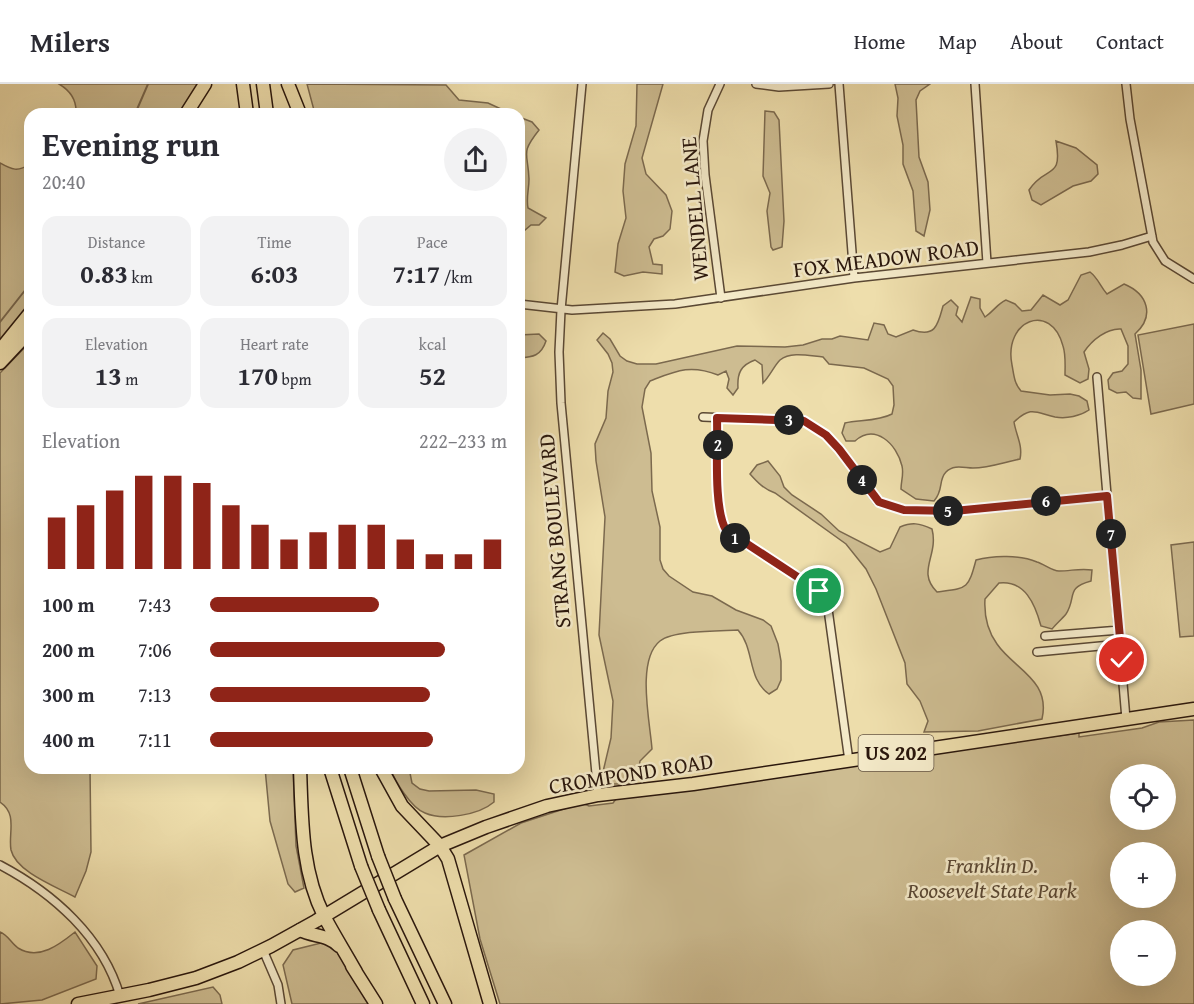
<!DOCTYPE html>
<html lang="en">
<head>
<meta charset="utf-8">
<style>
  body { margin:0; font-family:"Gentium Book Plus",serif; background:#f2f2f3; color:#2b2b33; height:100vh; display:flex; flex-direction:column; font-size:22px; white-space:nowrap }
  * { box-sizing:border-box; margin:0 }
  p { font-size:20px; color:#7c7c81 }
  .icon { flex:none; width:33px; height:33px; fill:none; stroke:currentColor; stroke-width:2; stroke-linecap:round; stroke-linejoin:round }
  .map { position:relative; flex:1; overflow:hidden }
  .drawer { position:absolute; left:24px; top:24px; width:501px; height:666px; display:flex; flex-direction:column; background:#fff; border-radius:18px; box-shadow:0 6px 24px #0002 }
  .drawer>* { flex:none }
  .tools { position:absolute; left:1110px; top:680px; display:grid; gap:12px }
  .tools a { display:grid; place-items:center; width:66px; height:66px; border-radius:50%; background:#fff; box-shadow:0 6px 24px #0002; font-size:30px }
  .pin { position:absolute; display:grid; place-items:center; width:51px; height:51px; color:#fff; margin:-26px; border:3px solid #fff; border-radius:50%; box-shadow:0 2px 6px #0007 }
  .km { position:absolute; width:30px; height:30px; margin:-15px; border-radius:50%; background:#222; color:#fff; font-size:16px; line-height:30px; text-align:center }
  .round { display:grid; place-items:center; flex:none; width:63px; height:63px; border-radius:32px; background:#f2f2f3 }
  .summary { display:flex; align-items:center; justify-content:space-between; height:102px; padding:0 18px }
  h1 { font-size:33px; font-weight:700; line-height:45px }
  .metrics { display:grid; grid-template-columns:repeat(3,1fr); gap:9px; height:102px; padding:6px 18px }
  .metrics div { display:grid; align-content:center; border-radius:15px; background:#f2f2f3; text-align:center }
  .metrics b { font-size:26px; font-weight:700 }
  .metrics small { font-size:16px; font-weight:400 }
  .metrics p { font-size:16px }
  .chart { height:168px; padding:12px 18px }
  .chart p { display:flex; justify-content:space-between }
  .chart svg { width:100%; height:108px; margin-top:6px; stroke:#8f2418; stroke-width:6 }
  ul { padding:0 18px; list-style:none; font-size:20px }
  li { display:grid; grid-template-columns:96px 72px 1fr; align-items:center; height:45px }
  li i { height:15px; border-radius:8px; background:#8f2418 }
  header { display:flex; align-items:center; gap:36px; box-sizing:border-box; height:84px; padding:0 30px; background:#fff; border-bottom:2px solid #e1e1e2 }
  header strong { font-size:28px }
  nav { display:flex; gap:33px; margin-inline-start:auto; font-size:21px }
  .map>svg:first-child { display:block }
  .green { fill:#cdbc91; stroke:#7b694e; stroke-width:1.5; fill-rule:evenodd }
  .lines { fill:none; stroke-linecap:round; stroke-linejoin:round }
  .stream { stroke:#77654c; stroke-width:2 }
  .minor-casing { stroke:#5a4834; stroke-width:10 }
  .trunk-casing { stroke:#29160c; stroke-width:15 }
  .motorway-casing { stroke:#29160c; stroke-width:15 }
  .minor { stroke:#f4eac9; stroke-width:7 }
  .trunk { stroke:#eedeac; stroke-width:12 }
  .motorway { stroke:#eedeac; stroke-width:12 }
  .motorway-bridge-casing { stroke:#29160c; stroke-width:15; stroke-linecap:butt }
  .motorway-bridge { stroke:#eedeac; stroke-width:12 }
  .route-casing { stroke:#fff; stroke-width:12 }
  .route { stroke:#8f2418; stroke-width:8 }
  .labels { text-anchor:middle; stroke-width:5; stroke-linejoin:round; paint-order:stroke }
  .shield { fill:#f4eac9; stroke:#665645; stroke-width:1.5 }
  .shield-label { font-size:21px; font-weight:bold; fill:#29160c }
  .street-label { font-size:22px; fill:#29160c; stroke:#f4eac9 }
  .park-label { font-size:22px; font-style:italic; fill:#5a4834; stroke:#f4eac9 }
</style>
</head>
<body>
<header>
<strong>Milers</strong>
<nav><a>Home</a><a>Map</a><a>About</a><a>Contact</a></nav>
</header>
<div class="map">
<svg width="1194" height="920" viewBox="0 0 1194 920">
  <rect width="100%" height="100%" fill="#eedeac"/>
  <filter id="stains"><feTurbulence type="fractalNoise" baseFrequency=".00333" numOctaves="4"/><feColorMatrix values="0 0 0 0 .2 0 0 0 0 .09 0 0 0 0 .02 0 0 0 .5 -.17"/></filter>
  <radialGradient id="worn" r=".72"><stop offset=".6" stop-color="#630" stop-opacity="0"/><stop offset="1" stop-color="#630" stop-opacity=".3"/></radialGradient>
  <!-- green -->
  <path class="green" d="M59,0H202L182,30H76C77,16 71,7 59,0Z
    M307,0L446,1L459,16L488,19L512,30H315Z
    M637,0H663L642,74L646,90L666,111L672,127L670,145L663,152L654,155L649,163L653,180L662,181V190L643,188L624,192L615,188L618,160L626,134L623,107L625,80L636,42Z
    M895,0H930L920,7L916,16L919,73L928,98L930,126L924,152L916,147L913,107L903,80V61L897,32L898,14Z
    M765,27L774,28L779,36L784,137L782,163L773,166L771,163L767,127L770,109L763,92Z
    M519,33L532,38L539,46C520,70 528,68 529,95C529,106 526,113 528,124L546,134L539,141H531L524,147L519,167Z
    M1056,57L1076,64L1097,81L1098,90L1091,97L1073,102L1041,121L1032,116L1029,106C1046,80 1063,97 1056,57Z
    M0,79C12,86 18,88 30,80V221L0,259Z
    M1090,188C1098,194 1100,202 1107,210L1124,200C1148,210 1155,232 1135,250L1141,286V315L1133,314L1126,308L1117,309L1109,305L1108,296L1113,289L1122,287L1128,280V262L1121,245C1107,244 1092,256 1084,268L1089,285L1088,295L1080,299L1065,291C1065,282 1066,271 1063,262C1051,217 1003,236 1012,281C1014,291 1014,299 1021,307L1050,311L1070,310L1079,312L1087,317L1089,326C1080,332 1067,335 1055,333C1036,329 1032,321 1014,338C1016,351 1023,361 1020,375C1005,378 988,384 973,384C964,384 954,380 946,388C938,396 944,406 934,417L916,415L901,405C901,397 904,390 902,382C897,360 875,339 855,357H846L842,349L845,339C860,336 879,337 892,330L894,321L893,302L888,295L864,284L829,280L823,273C810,272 791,267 780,276C774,282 770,292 763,299L762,281L755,276C741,281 737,289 738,304L733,311L727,304L729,295L726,287L718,291C690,280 676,287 650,297L645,305L642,323L651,369L652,407L660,443V476L663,485L669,492L693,508L712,512L736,526L763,536L771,542L778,560L781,577V596L777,605L769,610C747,595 755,565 738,546C721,547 674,546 660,557C636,576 650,638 652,665L640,677L637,696L629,700H611L602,692L611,654L613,617L599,551L605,433L596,377L595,360L606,334L608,307L613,288L612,279L608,270L597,256L603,249L610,255L620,272L627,277L637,280H656L737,262L785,263L803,261L822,255H832L840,252L868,256L874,239L884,241L888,250L896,253L913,246C936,254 938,240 943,222L951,216L958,223L956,231L962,238L971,213L980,215V224L985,233C994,227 997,220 1006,216L1015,220L1022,227L1031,226L1043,211L1060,221L1068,216L1081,191Z
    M1194,240V320L1151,330L1138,251Z
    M539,250L546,257C541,272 533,273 519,274V251Z
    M30,258V684H90L91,768L86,787L75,813C57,803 16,788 11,766C8,749 18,730 0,718V289Z
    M768,377L780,392L784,403L792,411L821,430L839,447L880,468L890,464L900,443C912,438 919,439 932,445C939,472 916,487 937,508C967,504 968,506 976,476C994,471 1020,471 1037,478C1044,480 1052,487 1059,487C1071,487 1080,484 1092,486L1091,497C1065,504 1077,513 1066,530C1062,535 1056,540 1052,545L1041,542C1035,520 1025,496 999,499L985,515C984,531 987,546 997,560C1014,585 1051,596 1042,635L978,647L924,648L928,637L920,617L907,600L905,579L876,505L866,485L846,460L775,409C764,405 758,399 750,390L757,381Z
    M1194,458V552L1180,553L1171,461Z
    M1194,636V920H500L480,855L464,771L521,739L582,719L589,722L613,719L616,715L1027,656L1079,649V653L1142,644L1159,638ZM1120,690H1166V735H1120ZM1120,768H1166V813H1120ZM1120,846H1166V891H1120Z
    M265,684H293L296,762L304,804L295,808L288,800L270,737Z
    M390,684H409L412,699L420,705L429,707L476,706L494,710V718C479,731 443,737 425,729C411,724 395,697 390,684Z
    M0,848C8,851 11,859 18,864C39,877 60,860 75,848L97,882L96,895L42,916L0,920Z
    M325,858L333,862L372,920H292L283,881L293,866Z
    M213,903L220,911L222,920H138Z"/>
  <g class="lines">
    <!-- stream -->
    <path class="stream" d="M135,30L148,0
      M0,238L30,200"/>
    <defs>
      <path id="minor" d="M582,0L561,226L559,268L561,319L598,711
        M720,0L708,26L703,57L705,91L721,214
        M756,0L779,3L829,0
        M839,0L854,194
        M975,0L987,179
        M1126,0L1130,35L1153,158L1165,177L1194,195
        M519,220L572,226L675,220L854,194L1089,168L1122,161L1152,152
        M1097,293L1126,635
        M703,333L804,337L826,351L839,365L878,418L904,426L954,427L1107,412
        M717,334C718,361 713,424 726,446L819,507L827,518L849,677
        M1045,552L1120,546
        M1037,568L1121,560
        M0,781C53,809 103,853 120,912
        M263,866L278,901L281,920"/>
      <path id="trunk" d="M78,920L149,906L196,894L238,878L271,862L316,837L440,762L486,743L547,722L598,711L693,700L1194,625"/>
      <path id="motorway" d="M243,0L247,30
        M263,0L267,30
        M288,0L300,30
        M186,30L205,0
        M0,266L30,229
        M0,279L30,247
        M300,684C302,735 301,786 324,832C334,851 346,870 356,888
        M330,684L361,782
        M350,684L378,772
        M381,684L402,722L440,762L448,775L490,920
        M395,815L445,920
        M379,826L423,920
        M300,846C314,853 327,850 339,862
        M352,882L376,920"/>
    </defs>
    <!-- minor casing -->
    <use href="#minor" class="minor-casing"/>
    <!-- trunk casing -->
    <use href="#trunk" class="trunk-casing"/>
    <!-- motorway casing -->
    <use href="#motorway" class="motorway-casing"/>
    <!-- minor -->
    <use href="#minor" class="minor"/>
    <!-- trunk -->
    <use href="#trunk" class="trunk"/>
    <!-- motorway -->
    <use href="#motorway" class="motorway"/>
    <defs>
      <path id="motorway-bridge" d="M378,772L395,815
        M361,782L379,826"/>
    </defs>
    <!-- motorway-bridge casing -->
    <use href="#motorway-bridge" class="motorway-bridge-casing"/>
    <!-- motorway-bridge -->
    <use href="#motorway-bridge" class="motorway-bridge"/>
  </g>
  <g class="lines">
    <defs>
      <path id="route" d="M819,507L726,446C713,424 718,361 717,334L804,337L826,351L839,365L879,418L904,426L954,427L1107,412L1122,576"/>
    </defs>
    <!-- route casing -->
    <use href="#route" class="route-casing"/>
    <!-- route -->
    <use href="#route" class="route"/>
  </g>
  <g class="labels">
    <!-- shield labels -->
    <rect class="shield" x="858.5" y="651" width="75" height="36" rx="4.5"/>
    <g class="shield-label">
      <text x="896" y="676">US 202</text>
    </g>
    <!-- street labels -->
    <g class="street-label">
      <text transform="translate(694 125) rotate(-95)" y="8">WENDELL LANE</text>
      <text transform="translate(886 174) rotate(-7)" y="8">FOX MEADOW ROAD</text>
      <text transform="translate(554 447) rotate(-95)" y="8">STRANG BOULEVARD</text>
      <text transform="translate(631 689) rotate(-9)" y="8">CROMPOND ROAD</text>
    </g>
    <!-- park labels -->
    <g class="park-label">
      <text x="992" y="789">Franklin D.<tspan x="992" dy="25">Roosevelt State Park</tspan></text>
    </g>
  </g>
  <rect width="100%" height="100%" filter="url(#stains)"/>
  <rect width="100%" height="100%" fill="url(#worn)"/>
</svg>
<div class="tools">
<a><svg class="icon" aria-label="locate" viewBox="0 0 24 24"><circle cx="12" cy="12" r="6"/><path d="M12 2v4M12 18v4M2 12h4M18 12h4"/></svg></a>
<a>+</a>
<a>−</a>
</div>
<div class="pin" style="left:819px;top:507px;background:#1e9e55"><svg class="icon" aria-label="arrive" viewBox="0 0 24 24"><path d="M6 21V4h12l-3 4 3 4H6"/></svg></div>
<div class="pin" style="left:1122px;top:576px;background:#d93025"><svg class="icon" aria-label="check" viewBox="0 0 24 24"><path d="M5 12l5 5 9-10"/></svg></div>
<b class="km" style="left:735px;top:454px">1</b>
<b class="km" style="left:718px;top:361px">2</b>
<b class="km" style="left:789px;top:336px">3</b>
<b class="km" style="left:862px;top:396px">4</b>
<b class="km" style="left:948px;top:427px">5</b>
<b class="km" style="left:1046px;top:417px">6</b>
<b class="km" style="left:1111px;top:450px">7</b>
<section class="drawer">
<div class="summary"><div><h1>Evening run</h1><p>20:40</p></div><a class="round"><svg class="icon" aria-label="share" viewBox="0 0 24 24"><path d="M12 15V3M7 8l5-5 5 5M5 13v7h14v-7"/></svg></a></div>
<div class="metrics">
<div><p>Distance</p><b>0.83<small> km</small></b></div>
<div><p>Time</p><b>6:03</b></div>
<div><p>Pace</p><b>7:17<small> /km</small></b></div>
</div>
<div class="metrics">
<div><p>Elevation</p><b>13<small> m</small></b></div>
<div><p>Heart rate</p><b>170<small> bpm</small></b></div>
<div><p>kcal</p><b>52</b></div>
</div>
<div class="chart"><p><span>Elevation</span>222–233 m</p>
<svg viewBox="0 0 160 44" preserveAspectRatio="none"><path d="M5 44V23M15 44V18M25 44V12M35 44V6M45 44V6M55 44V9M65 44V18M75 44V26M85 44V32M95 44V29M105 44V26M115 44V26M125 44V32M135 44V38M145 44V38M155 44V32"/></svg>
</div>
<ul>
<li><b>100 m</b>7:43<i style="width:57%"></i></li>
<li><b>200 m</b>7:06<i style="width:79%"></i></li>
<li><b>300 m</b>7:13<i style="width:74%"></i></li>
<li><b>400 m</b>7:11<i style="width:75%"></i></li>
</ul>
</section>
</div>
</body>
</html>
